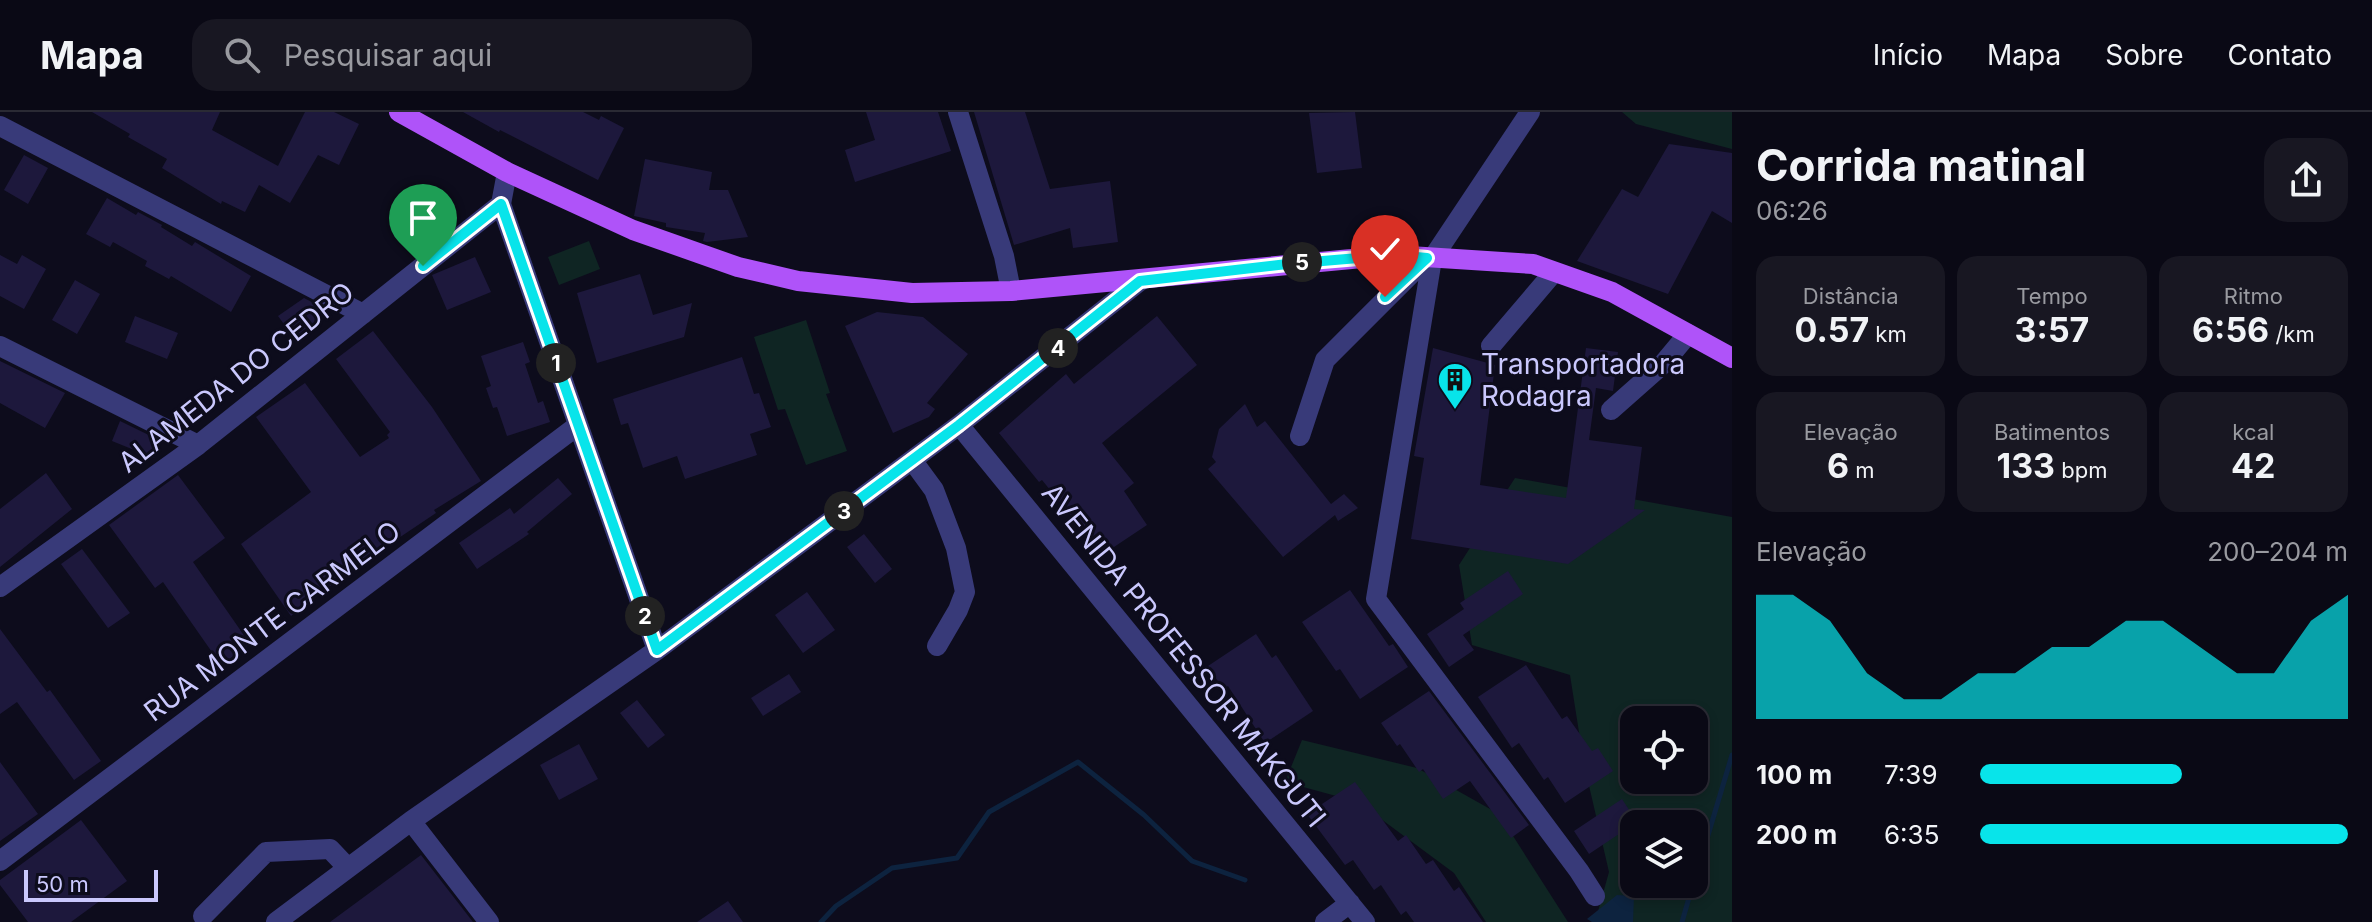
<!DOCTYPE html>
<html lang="pt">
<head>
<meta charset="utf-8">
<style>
  body { margin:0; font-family:Inter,sans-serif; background:#181722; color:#f1f3f6; height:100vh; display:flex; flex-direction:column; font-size:30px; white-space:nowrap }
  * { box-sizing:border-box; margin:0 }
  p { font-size:26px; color:#999aa0 }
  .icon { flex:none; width:44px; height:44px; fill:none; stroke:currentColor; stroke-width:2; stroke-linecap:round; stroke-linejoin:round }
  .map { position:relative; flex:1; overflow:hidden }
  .drawer { display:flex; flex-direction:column; background:#0a0915; width:640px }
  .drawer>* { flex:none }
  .buttons { position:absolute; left:1620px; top:594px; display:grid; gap:16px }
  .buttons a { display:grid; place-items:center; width:88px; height:88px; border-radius:16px; background:#0a0915; box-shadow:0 4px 12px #0003,0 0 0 2px #2a2a34; font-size:40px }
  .scale { position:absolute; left:24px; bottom:20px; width:134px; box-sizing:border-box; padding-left:8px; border:4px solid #cac8fd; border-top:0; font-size:22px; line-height:28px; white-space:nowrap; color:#cac8fd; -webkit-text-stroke:6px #0d0c1c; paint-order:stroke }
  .pin { position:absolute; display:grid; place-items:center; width:68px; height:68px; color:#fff; margin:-82px -34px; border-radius:50% 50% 50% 0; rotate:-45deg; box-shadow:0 0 8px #0007 }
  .pin .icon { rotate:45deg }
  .km { position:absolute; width:40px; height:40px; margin:-20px; border-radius:50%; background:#222; color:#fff; font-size:22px; line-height:40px; text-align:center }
  .round { display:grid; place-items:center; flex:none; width:84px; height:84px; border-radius:24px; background:#181722 }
  .head { display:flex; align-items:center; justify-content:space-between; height:136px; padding:0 24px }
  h1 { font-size:44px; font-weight:700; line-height:60px }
  .figures { display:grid; grid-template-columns:repeat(3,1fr); gap:12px; height:136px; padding:8px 24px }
  .figures div { display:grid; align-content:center; border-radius:20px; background:#181722; text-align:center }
  .figures b { font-size:34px; font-weight:700 }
  .figures small { font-size:22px; font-weight:400 }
  .figures p { font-size:22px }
  .chart { height:224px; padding:16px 24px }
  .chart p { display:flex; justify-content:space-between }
  .chart svg { width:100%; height:144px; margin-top:8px; fill:#08e4ea; opacity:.7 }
  ul { padding:0 24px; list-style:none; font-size:26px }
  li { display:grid; grid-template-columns:128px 96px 1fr; align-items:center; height:60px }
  li i { height:20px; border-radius:10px; background:#08e4ea }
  header { display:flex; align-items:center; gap:48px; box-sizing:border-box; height:112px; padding:0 40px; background:#0a0915; border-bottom:2px solid #2a2a34 }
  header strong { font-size:38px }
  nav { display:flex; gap:44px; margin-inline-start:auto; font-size:28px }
  .search { width:560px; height:72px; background:#181722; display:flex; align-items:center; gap:20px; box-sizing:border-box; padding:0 28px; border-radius:24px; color:#999aa0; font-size:30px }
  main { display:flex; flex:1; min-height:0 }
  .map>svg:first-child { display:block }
  .green { fill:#0f2523; fill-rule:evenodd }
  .water { fill:#0d233f }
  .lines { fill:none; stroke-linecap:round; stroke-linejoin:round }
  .stream { stroke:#0d233f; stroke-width:5 }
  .building { fill:#1d183c }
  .minor { stroke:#383a79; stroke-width:20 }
  .major { stroke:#af53f9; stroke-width:20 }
  .route-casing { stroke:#fff; stroke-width:16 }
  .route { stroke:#08e4ea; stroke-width:10 }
  .labels { text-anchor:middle; stroke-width:6; stroke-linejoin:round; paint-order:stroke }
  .poi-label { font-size:28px; fill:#cac8fd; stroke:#0d0c1c; text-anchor:start }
  .street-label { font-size:28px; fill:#cac8fd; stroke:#0d0c1c }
</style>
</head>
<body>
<header>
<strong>Mapa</strong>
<div class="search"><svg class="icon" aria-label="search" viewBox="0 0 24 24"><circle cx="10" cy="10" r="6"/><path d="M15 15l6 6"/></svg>Pesquisar aqui</div>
<nav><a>Início</a><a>Mapa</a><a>Sobre</a><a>Contato</a></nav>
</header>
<main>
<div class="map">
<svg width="1732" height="810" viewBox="0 0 1732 810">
  <rect width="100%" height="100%" fill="#0d0c1c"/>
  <!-- green -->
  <path class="green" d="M1622,0H1732V37L1636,12Z
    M589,129L600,157L559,173L548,145Z
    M806,208L830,281L826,282L847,339L806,353L785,297L778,298L754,225Z
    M1515,366L1732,405V810H1595L1609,760L1584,652L1570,563L1472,533L1459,453ZM1634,608H1694V668H1634ZM1634,712H1694V772H1634Z
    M1302,628L1417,656L1499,702L1568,810H1486L1454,761L1358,690L1285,670Z"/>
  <!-- water -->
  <path class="water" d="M1617,783L1634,784L1633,810H1592L1587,807Z"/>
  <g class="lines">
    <!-- stream -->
    <path class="stream" d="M1694,770L1732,643
      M821,810L836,794L892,756L957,746L989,700L1078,650L1144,703L1192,749L1245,768
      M1682,810L1693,772"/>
  </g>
  <!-- building -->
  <path class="building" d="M92,0H220L212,18L278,54L305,0H334L359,12L339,53L318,43L290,91L259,73L245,100L222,89L221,92L162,56L167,47L128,25L130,22Z
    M463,0H583L599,8L601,4L624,16L598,68L500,18L499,20Z
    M866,0H938L951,39L855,70L845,38L875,28Z
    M974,0H1025L1050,77L1110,69L1118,130L1073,136L1070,116L1014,133Z
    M1355,0L1362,56L1317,61L1309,1Z
    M1669,32L1732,41V111L1712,99L1668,182L1577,149L1622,77L1638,85Z
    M24,43L48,56L28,92L4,78Z
    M645,47L712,60L709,78H728L748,125L707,130L703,129L705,121L666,115V111L634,104Z
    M107,86L136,103L138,100L162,113L161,115L192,134L195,130L251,164L231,200L171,164L169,167L145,154L147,149L113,130L110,135L86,122Z
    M0,143L17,152L22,143L46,157L24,197L0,184Z
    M475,145L491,180L447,198L432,163Z
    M640,162L653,203L692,191L684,225L597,251L577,181Z
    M75,168L100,182L77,222L52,208Z
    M304,186L323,196L328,203L294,226L278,204Z
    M877,200L923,205L968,242L927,291L935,297L929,305L893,321L845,214Z
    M135,204L178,221L167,247L125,230Z
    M1157,204L1197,253L1102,331L1134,371L1124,379L1147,413L1099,445L1085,421L1042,368L1039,370L999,321L1066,262L1074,272Z
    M373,219L432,295L481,369L434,398L436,401L351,458L291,504L241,432L311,380L256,305L305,271L360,345L389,326L387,323L390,320L336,247Z
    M523,230L530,250L525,252L538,291L543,289L550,310L507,324L497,295L493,296L486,276L491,274L481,244Z
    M1433,236L1495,253L1480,373L1566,386L1586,236L1618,240L1613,279L1596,276L1589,328L1642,335L1634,397L1645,398L1568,452L1411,427L1424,346L1414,344Z
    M742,245L754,282L759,281L771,315L750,322L757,343L685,367L677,344L643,356L628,311L621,313L613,287Z
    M0,249L65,281L45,316L0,291Z
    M1245,292L1257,315L1265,309L1331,392L1344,382L1358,396L1338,409L1335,403L1283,445L1208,357L1216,350L1212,345L1219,317Z
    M120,309L161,329L154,346L112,329Z
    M46,361L72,397L0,455V397Z
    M178,363L225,426L193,450L250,532L221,553L163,470L155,476L109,413Z
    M558,366L572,382L527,420L529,422L477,457L459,431L510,396L514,402Z
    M864,422L892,457L875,471L847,435Z
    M82,437L130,501L108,516L61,452Z
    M1508,459L1523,482L1463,523L1474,538L1449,555L1427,522L1464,497L1460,491Z
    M1350,478L1389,534L1393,532L1408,555L1360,587L1340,557L1336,559L1302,510Z
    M807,480L835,518L803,541L775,503Z
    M0,517L47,580L50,578L101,649L74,668L17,590L0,602Z
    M1256,522L1272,546L1276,543L1313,599L1265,631L1228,574L1223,577L1208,554Z
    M1526,553L1562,607L1567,604L1592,639L1598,636L1613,659L1565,691L1548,665L1544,668L1519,631L1512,636L1478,585Z
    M789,562L801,580L763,604L751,586Z
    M1429,579L1529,713L1511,726L1470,669L1443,687L1423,657L1419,660L1400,632L1397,634L1381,611Z
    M637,588L665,623L648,636L620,601Z
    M579,632L598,667L559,688L540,653Z
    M0,650L38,702L0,729Z
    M1355,670L1398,729L1406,723L1426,752L1433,748L1454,779L1459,775L1483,810H1414L1406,799L1401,803L1381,773L1374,778L1353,748L1345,753L1307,702Z
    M1622,687L1637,710L1589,742L1574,719Z
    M81,708L127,769L71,810H28L0,773V768Z
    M421,743L473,810H330Z
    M728,789L743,810H697Z"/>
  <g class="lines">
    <!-- minor -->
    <path class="minor" d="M958,0L1004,144L1011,179
      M1530,0L1432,147L1376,487L1579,759L1595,784
      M0,14L363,202
      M507,60L501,92L657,538
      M0,234L198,333
      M1491,234L1554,160
      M1611,298L1663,252L1688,222
      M959,313L1365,810
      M1300,324L1325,248L1427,146
      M912,348L934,378L956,436L965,480L958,498L937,534
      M0,475L198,333L501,92
      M411,709L489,810
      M0,749L577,314
      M203,804L266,740L330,737L348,756
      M276,810L411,709L657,538L959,313L1140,169
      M1325,810L1350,791"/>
    <!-- major -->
    <path class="major" d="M399,0L507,60L633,118L738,155L798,169L912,181L1011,179L1394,143L1533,152L1612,180L1732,246"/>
  </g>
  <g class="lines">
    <defs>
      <path id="route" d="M423,154L501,92L657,538L959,313L1140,169L1287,152L1394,143L1427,146L1385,185"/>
    </defs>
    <!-- route casing -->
    <use href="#route" class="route-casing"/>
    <!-- route -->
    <use href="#route" class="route"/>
  </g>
  <!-- icons -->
  <defs>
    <symbol id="building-pin" viewBox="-11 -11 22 30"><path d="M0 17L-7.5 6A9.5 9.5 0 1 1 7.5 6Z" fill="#08e4ea" stroke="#0d0c1c"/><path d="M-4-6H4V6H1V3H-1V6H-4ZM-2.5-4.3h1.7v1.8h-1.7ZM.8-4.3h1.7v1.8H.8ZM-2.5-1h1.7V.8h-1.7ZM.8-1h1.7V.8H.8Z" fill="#111"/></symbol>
  </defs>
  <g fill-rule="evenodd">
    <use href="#building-pin" x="1435" y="248" width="40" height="54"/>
  </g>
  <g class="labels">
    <!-- poi labels -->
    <g class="poi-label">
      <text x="1481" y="262">Transportadora<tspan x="1481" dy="32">Rodagra</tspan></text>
    </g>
    <!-- street labels -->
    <g class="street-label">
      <text transform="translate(236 265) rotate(-38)" y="10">ALAMEDA DO CEDRO</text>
      <text transform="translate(272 509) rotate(-37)" y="10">RUA MONTE CARMELO</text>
      <text transform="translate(1184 543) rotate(51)" y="10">AVENIDA PROFESSOR MAKGUTI</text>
    </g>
  </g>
</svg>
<div class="buttons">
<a><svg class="icon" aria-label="locate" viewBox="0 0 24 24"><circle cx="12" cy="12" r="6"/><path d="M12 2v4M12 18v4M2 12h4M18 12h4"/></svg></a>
<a><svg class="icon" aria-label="layers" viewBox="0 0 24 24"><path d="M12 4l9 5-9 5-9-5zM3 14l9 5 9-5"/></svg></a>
</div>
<div class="scale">50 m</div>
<div class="pin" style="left:423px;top:154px;background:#1e9e55"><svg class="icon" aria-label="arrive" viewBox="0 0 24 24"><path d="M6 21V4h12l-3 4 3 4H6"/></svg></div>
<div class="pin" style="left:1385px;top:185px;background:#d93025"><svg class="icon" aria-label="check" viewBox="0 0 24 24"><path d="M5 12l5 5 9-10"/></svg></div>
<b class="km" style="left:556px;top:251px">1</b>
<b class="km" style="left:645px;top:504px">2</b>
<b class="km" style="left:844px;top:399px">3</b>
<b class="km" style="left:1058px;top:236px">4</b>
<b class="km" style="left:1302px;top:150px">5</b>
</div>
<section class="drawer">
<div class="head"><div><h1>Corrida matinal</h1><p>06:26</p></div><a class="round"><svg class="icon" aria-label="share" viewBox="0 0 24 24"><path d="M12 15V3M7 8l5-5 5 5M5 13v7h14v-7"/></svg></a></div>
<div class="figures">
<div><p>Distância</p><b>0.57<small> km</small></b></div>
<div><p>Tempo</p><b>3:57</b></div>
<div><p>Ritmo</p><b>6:56<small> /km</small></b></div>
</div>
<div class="figures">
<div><p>Elevação</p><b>6<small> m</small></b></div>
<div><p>Batimentos</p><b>133<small> bpm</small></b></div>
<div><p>kcal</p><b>42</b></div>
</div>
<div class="chart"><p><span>Elevação</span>200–204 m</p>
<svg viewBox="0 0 160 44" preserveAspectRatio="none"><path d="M0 44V6L10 6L20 14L30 30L40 38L50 38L60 30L70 30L80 22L90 22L100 14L110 14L120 22L130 30L140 30L150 14L160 6V44z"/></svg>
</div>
<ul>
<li><b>100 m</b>7:39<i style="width:55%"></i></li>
<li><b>200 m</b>6:35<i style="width:100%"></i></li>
</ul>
</section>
</main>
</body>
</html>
